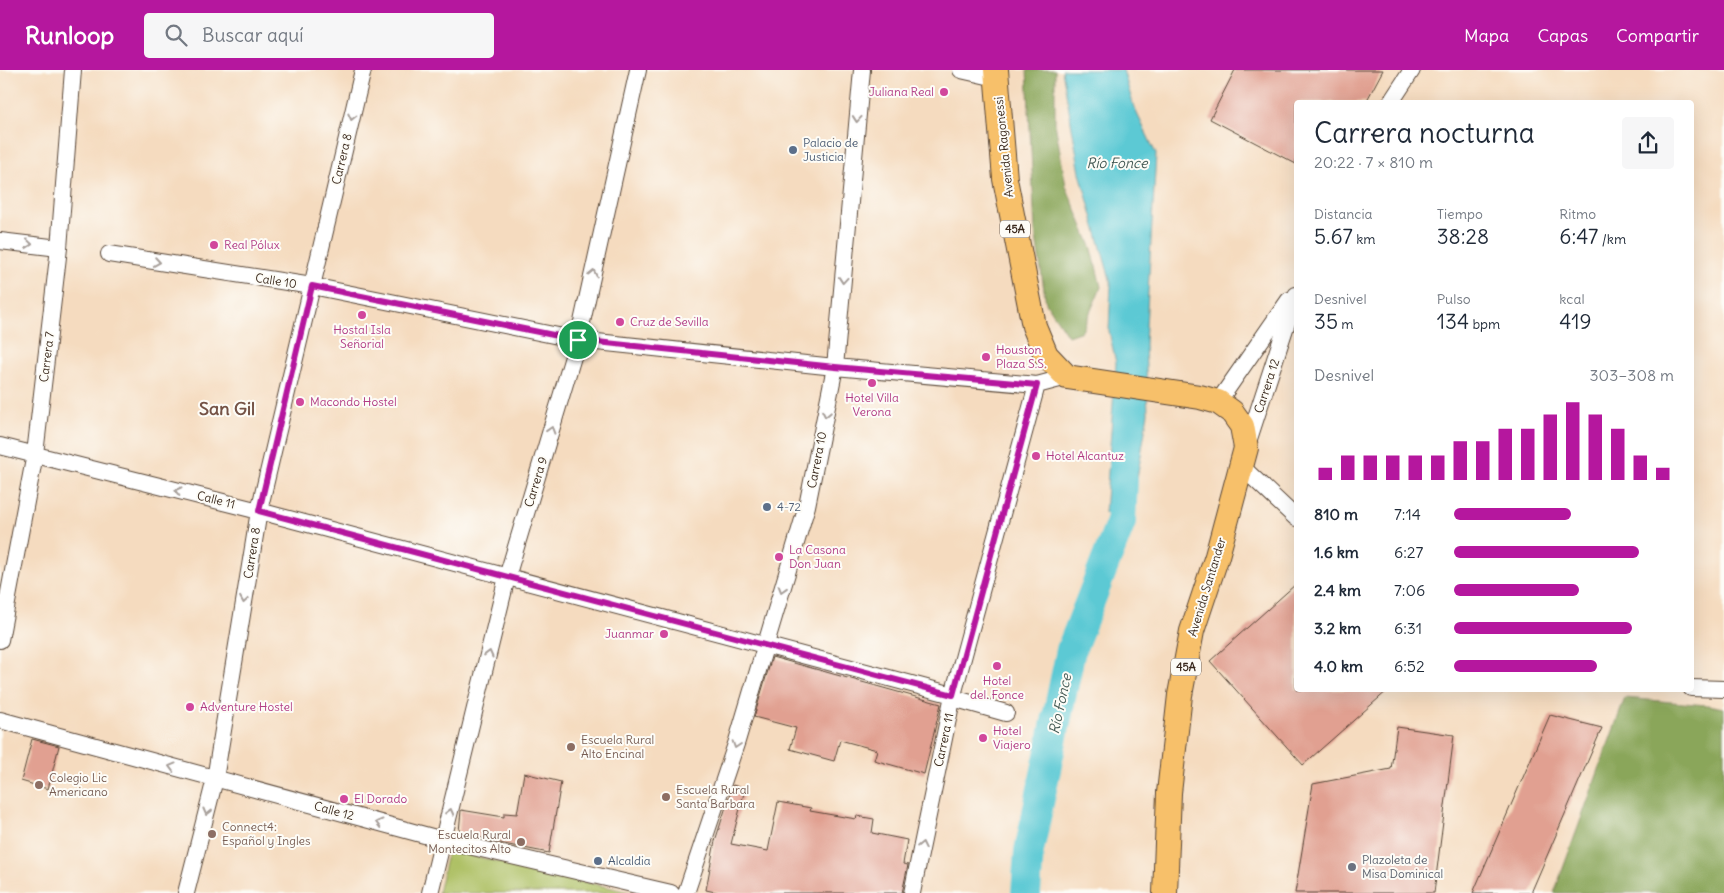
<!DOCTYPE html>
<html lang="es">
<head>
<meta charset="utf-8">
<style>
  body { margin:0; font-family:Delius,sans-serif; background:#f6f6f7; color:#1f2937; height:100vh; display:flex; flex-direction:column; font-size:19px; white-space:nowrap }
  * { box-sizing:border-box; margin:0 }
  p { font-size:16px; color:#747a83 }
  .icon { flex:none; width:28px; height:28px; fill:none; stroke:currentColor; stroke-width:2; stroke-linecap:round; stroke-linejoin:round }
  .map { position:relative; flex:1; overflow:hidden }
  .sheet { position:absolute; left:1294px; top:30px; width:400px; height:592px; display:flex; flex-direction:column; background:#fff; border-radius:5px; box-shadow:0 5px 20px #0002 }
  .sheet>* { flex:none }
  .pin { position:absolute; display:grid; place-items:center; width:42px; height:42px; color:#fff; margin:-21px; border:2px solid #fff; border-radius:50%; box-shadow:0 1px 5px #0007 }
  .round { display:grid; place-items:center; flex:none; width:52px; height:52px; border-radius:5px; background:#f6f6f7 }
  .head { display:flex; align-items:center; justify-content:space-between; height:85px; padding:0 20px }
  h1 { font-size:28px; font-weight:600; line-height:38px }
  .stats { display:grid; grid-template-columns:repeat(3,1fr); gap:8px; height:85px; padding:5px 20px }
  .stats div { display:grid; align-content:center }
  .stats b { font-size:21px; font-weight:600 }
  .stats small { font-size:14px; font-weight:400 }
  .stats p { font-size:14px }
  .chart { height:140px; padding:10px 20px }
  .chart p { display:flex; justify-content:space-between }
  .chart svg { width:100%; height:90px; margin-top:5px; stroke:#b5179e; stroke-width:6 }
  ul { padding:0 20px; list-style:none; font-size:16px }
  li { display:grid; grid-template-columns:80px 60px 1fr; align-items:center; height:38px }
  li i { height:12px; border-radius:6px; background:#b5179e }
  header { display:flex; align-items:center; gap:30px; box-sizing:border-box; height:70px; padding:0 25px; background:#b5179e; color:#fff }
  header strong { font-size:24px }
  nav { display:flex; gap:28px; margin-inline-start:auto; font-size:18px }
  .search { width:350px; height:45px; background:#f6f6f7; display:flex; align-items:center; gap:12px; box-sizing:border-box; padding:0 18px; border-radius:5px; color:#747a83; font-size:19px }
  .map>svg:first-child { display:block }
  .green { fill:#adc064; stroke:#747541 }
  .forest { fill:#8aa65a; stroke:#62683c }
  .water { fill:#5cc9d4; stroke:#4c7a79 }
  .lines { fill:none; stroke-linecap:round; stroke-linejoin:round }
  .river { stroke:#5cc9d4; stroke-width:30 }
  .building { fill:#e1a091 }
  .minor-casing { stroke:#574536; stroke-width:18 }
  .highway-casing { stroke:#574536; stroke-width:26 }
  .minor { stroke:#fff; stroke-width:16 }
  .highway { stroke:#f7c06b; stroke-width:24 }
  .oneway { stroke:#a79f9a }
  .route-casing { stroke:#fff; stroke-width:10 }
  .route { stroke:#b5179e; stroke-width:6 }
  .hotel-dot { fill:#d1479c; stroke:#fdfcf7; stroke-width:2 }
  .service-dot { fill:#5c6f8a; stroke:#fdfcf7; stroke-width:2 }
  .education-dot { fill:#8d6e63; stroke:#fdfcf7; stroke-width:2 }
  .worship-dot { fill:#6b7280; stroke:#fdfcf7; stroke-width:2 }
  .labels { text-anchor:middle; stroke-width:4; stroke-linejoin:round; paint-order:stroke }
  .shield { fill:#fdfcf7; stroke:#75695f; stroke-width:1 }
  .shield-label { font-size:11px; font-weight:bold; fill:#3b2a1e }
  .hotel-label { font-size:12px; fill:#b23c85; stroke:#fdfcf7; text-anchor:start }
  .service-label { font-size:12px; fill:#4e5e75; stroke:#fdfcf7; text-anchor:start }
  .street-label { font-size:12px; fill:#3b2a1e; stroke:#fdfcf7 }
  .education-label { font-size:12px; fill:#785e54; stroke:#fdfcf7; text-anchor:start }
  .worship-label { font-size:12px; fill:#5b616d; stroke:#fdfcf7; text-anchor:start }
  .water-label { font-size:14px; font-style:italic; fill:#455a55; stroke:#fdfcf7 }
  .district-label { font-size:18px; font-weight:bold; fill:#755346; stroke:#fdfcf7 }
</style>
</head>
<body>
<header>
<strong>Runloop</strong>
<div class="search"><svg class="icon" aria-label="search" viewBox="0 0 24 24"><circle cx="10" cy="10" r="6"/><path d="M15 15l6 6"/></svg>Buscar aquí</div>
<nav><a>Mapa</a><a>Capas</a><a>Compartir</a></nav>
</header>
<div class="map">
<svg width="1724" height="823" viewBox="0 0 1724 823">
  <rect width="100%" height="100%" fill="#fdfcf7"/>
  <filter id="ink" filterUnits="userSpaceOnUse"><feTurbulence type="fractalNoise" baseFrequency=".02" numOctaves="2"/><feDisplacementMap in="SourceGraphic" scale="10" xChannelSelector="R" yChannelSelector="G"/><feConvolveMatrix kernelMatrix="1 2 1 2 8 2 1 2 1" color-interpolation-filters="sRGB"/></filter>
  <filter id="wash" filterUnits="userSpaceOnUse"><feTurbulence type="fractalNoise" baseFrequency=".0096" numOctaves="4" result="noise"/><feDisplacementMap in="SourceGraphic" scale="20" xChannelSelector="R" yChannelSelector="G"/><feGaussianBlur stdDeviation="1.12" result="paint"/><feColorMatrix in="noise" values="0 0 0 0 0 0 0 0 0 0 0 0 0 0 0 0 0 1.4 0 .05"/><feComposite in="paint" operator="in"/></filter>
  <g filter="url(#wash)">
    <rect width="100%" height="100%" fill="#f5dbbf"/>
    <!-- green -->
    <path class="green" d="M448,780L633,823H438Z"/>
    <!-- forest -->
    <path class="forest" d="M1027,0H1055V53L1066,116L1092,179L1101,217L1082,261L1068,266L1046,233L1035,161Z
      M1625,628L1707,635L1724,638V823H1554Z"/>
    <!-- water -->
    <path class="water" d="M1062,0H1123L1134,37L1156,84L1145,274L1148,343L1131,445L1121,452L1105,443L1116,293L1109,261L1111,213L1080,103Z"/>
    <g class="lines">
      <!-- river -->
      <path class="river" d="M1026,823L1029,781L1071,580L1121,452L1123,410"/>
    </g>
    <g id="blocks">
      <!-- building -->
      <path class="building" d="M1235,0H1383L1366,32H1296V94L1210,49Z
        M1296,514V620H1388L1303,695L1210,591Z
        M772,587L941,634L924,704L874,690L877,680L840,670L834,691L790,679L796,658L754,647Z
        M1550,645L1602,658L1531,823H1473Z
        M1397,657L1454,665L1434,823H1295L1313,714L1391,699Z
        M32,669L59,676L48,719L21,711Z
        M524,703L561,712L549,783L504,774L459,762L461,740L504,747V743L517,744Z
        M733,715L745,719L731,774L768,781L778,732L811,738L810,741L856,749L857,746L874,749L872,763L907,770L903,794L908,795L902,823H720L706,820L715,771Z"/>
    </g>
  </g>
  <g filter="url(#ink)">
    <use href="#blocks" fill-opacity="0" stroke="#574536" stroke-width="1"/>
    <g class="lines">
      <defs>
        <path id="minor" d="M961,0L996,8
          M1391,32L1412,0
          M0,171L59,178
          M109,184L312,216L578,270L835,297L1037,315L1067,307
          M1218,332L1289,230
          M1247,375L1296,225
          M0,376L259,441L953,625
          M1242,397L1296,448
          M0,570L35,384L59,178L73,0
          M1691,618L1724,619
          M953,628L1006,643
          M0,650L443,770L671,823
          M186,823L215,709L259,441L363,0
          M430,823L507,507L578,270L638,0
          M686,823L737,671L807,436L835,297L862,0
          M912,823L953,625L1037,315"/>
        <path id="highway" d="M996,0L1005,109L1034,256L1046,285L1067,307L1200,327L1218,332L1232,342L1242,356L1246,378L1217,486L1192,561L1180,625L1169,723L1165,823"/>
      </defs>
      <!-- minor casing -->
      <use href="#minor" class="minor-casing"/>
      <!-- highway casing -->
      <use href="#highway" class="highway-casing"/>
      <!-- minor -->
      <use href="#minor" class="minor"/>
      <!-- highway -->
      <use href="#highway" class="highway"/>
    </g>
    <!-- one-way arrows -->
    <defs><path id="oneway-chevron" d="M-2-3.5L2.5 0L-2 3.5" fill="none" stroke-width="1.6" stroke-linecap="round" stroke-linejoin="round" transform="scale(1.25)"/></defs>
    <g class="oneway">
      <use href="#oneway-chevron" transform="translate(352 47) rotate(103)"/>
      <use href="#oneway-chevron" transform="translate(857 49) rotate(95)"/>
      <use href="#oneway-chevron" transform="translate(29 174) rotate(6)"/>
      <use href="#oneway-chevron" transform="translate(157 192) rotate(9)"/>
      <use href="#oneway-chevron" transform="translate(593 203) rotate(-78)"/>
      <use href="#oneway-chevron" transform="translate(843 210) rotate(95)"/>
      <use href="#oneway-chevron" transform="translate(826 344) rotate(101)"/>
      <use href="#oneway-chevron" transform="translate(551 360) rotate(-73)"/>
      <use href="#oneway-chevron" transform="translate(178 421) rotate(-166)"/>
      <use href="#oneway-chevron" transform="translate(782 519) rotate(107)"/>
      <use href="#oneway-chevron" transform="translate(244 530) rotate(99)"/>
      <use href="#oneway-chevron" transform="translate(489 584) rotate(-76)"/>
      <use href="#oneway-chevron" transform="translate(736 675) rotate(108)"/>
      <use href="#oneway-chevron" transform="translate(172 697) rotate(-165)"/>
      <use href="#oneway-chevron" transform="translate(207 742) rotate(104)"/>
      <use href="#oneway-chevron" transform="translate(450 742) rotate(-76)"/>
      <use href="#oneway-chevron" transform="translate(379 753) rotate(-165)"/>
      <use href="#oneway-chevron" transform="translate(922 775) rotate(-78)"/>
    </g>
  </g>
  <g class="lines" filter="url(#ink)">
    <defs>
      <path id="route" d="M312,216L578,270L835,297L1037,315L953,625L259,441Z"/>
    </defs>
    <!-- route casing -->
    <use href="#route" class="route-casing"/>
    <!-- route -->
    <use href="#route" class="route"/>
  </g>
  <!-- markers -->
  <g class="hotel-dot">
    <circle cx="944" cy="22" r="5"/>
    <circle cx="214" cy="175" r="5"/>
    <circle cx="362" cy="245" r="5"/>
    <circle cx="620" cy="252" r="5"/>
    <circle cx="986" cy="287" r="5"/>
    <circle cx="872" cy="313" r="5"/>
    <circle cx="300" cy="332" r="5"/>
    <circle cx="1036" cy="386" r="5"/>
    <circle cx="779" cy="487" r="5"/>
    <circle cx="664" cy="564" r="5"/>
    <circle cx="997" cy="596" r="5"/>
    <circle cx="190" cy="637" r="5"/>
    <circle cx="983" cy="668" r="5"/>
    <circle cx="344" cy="729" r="5"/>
  </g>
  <g class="service-dot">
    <circle cx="793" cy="80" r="5"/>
    <circle cx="767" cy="437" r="5"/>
    <circle cx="598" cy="791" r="5"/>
  </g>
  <g class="education-dot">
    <circle cx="571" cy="677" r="5"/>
    <circle cx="39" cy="715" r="5"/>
    <circle cx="666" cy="727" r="5"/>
    <circle cx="212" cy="764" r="5"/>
    <circle cx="521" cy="772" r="5"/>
  </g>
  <circle class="worship-dot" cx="1352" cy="797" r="5"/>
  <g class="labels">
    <!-- shield labels -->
    <g class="shield">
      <rect x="1000" y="150.5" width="30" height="17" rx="4"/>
      <rect x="1171" y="588.5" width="30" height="17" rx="4"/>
    </g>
    <g class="shield-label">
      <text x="1015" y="163">45A</text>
      <text x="1186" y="601">45A</text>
    </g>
    <!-- hotel labels -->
    <g class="hotel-label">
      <text x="934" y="26" text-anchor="end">Juliana Real</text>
      <text x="224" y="179">Real Pólux</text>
      <text x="630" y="256">Cruz de Sevilla</text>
      <text x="362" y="264" text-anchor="middle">Hostal Isla<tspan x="362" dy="14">Señorial</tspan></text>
      <text x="996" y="284">Houston<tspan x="996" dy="14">Plaza S.S.</tspan></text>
      <text x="872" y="332" text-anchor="middle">Hotel Villa<tspan x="872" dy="14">Verona</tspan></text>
      <text x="310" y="336">Macondo Hostel</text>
      <text x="1046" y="390">Hotel Alcantuz</text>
      <text x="789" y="484">La Casona<tspan x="789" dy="14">Don Juan</tspan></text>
      <text x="654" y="568" text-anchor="end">Juanmar</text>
      <text x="997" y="615" text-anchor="middle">Hotel<tspan x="997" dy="14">del. Fonce</tspan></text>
      <text x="200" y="641">Adventure Hostel</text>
      <text x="993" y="665">Hotel<tspan x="993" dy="14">Viajero</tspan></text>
      <text x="354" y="733">El Dorado</text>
    </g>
    <!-- service labels -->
    <g class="service-label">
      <text x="803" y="77">Palacio de<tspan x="803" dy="14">Justicia</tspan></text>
      <text x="777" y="441">4-72</text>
      <text x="608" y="795">Alcaldia</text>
    </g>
    <!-- street labels -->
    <g class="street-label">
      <text transform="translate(1004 77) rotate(-96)" y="4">Avenida Ragonessi</text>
      <text transform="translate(342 89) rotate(-77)" y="4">Carrera 8</text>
      <text transform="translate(276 211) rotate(9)" y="4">Calle 10</text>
      <text transform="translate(47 287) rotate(-83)" y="4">Carrera 7</text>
      <text transform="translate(1267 316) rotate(-72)" y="4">Carrera 12</text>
      <text transform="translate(817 390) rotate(-79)" y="4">Carrera 10</text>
      <text transform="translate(536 412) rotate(-73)" y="4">Carrera 9</text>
      <text transform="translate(216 430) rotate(14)" y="4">Calle 11</text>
      <text transform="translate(252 483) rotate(-81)" y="4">Carrera 8</text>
      <text transform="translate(1207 517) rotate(-73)" y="4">Avenida Santander</text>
      <text transform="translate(944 670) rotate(-78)" y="4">Carrera 11</text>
      <text transform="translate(334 741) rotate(15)" y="4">Calle 12</text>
    </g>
    <!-- education labels -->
    <g class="education-label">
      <text x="581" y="674">Escuela Rural<tspan x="581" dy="14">Alto Encinal</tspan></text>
      <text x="49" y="712">Colegio Lic<tspan x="49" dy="14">Americano</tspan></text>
      <text x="676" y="724">Escuela Rural<tspan x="676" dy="14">Santa Barbara</tspan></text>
      <text x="222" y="761">Connect4:<tspan x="222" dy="14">Español y Ingles</tspan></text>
      <text x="511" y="769" text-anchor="end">Escuela Rural<tspan x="511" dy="14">Montecitos Alto</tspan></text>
    </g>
    <!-- worship labels -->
    <g class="worship-label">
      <text x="1362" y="794">Plazoleta de<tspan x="1362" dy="14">Misa Dominical</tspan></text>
    </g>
    <!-- water labels -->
    <g class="water-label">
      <text x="1117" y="98">Río Fonce</text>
      <text transform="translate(1060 634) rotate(-78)" y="5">Río Fonce</text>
    </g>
    <!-- district labels -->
    <g class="district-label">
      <text x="227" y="345">San Gil</text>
    </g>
  </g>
</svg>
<div class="pin" style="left:578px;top:270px;background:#1e9e55"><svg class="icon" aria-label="arrive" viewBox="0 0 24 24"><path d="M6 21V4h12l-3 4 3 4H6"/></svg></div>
<section class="sheet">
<div class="head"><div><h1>Carrera nocturna</h1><p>20:22 · 7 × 810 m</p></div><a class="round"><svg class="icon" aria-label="share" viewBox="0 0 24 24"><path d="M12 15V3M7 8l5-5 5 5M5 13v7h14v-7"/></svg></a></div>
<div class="stats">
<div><p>Distancia</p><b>5.67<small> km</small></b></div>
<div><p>Tiempo</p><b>38:28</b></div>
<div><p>Ritmo</p><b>6:47<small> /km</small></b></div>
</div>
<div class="stats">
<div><p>Desnivel</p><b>35<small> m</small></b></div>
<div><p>Pulso</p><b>134<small> bpm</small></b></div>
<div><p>kcal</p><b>419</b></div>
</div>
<div class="chart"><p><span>Desnivel</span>303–308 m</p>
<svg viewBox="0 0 160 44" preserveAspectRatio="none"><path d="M5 44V38M15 44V32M25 44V32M35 44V32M45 44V32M55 44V32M65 44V25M75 44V25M85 44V19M95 44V19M105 44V12M115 44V6M125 44V12M135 44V19M145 44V32M155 44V38"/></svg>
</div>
<ul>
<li><b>810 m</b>7:14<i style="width:53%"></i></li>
<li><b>1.6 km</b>6:27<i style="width:84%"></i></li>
<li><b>2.4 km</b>7:06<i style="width:57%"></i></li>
<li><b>3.2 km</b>6:31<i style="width:81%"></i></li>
<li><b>4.0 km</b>6:52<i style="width:65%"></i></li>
</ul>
</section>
</div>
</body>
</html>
